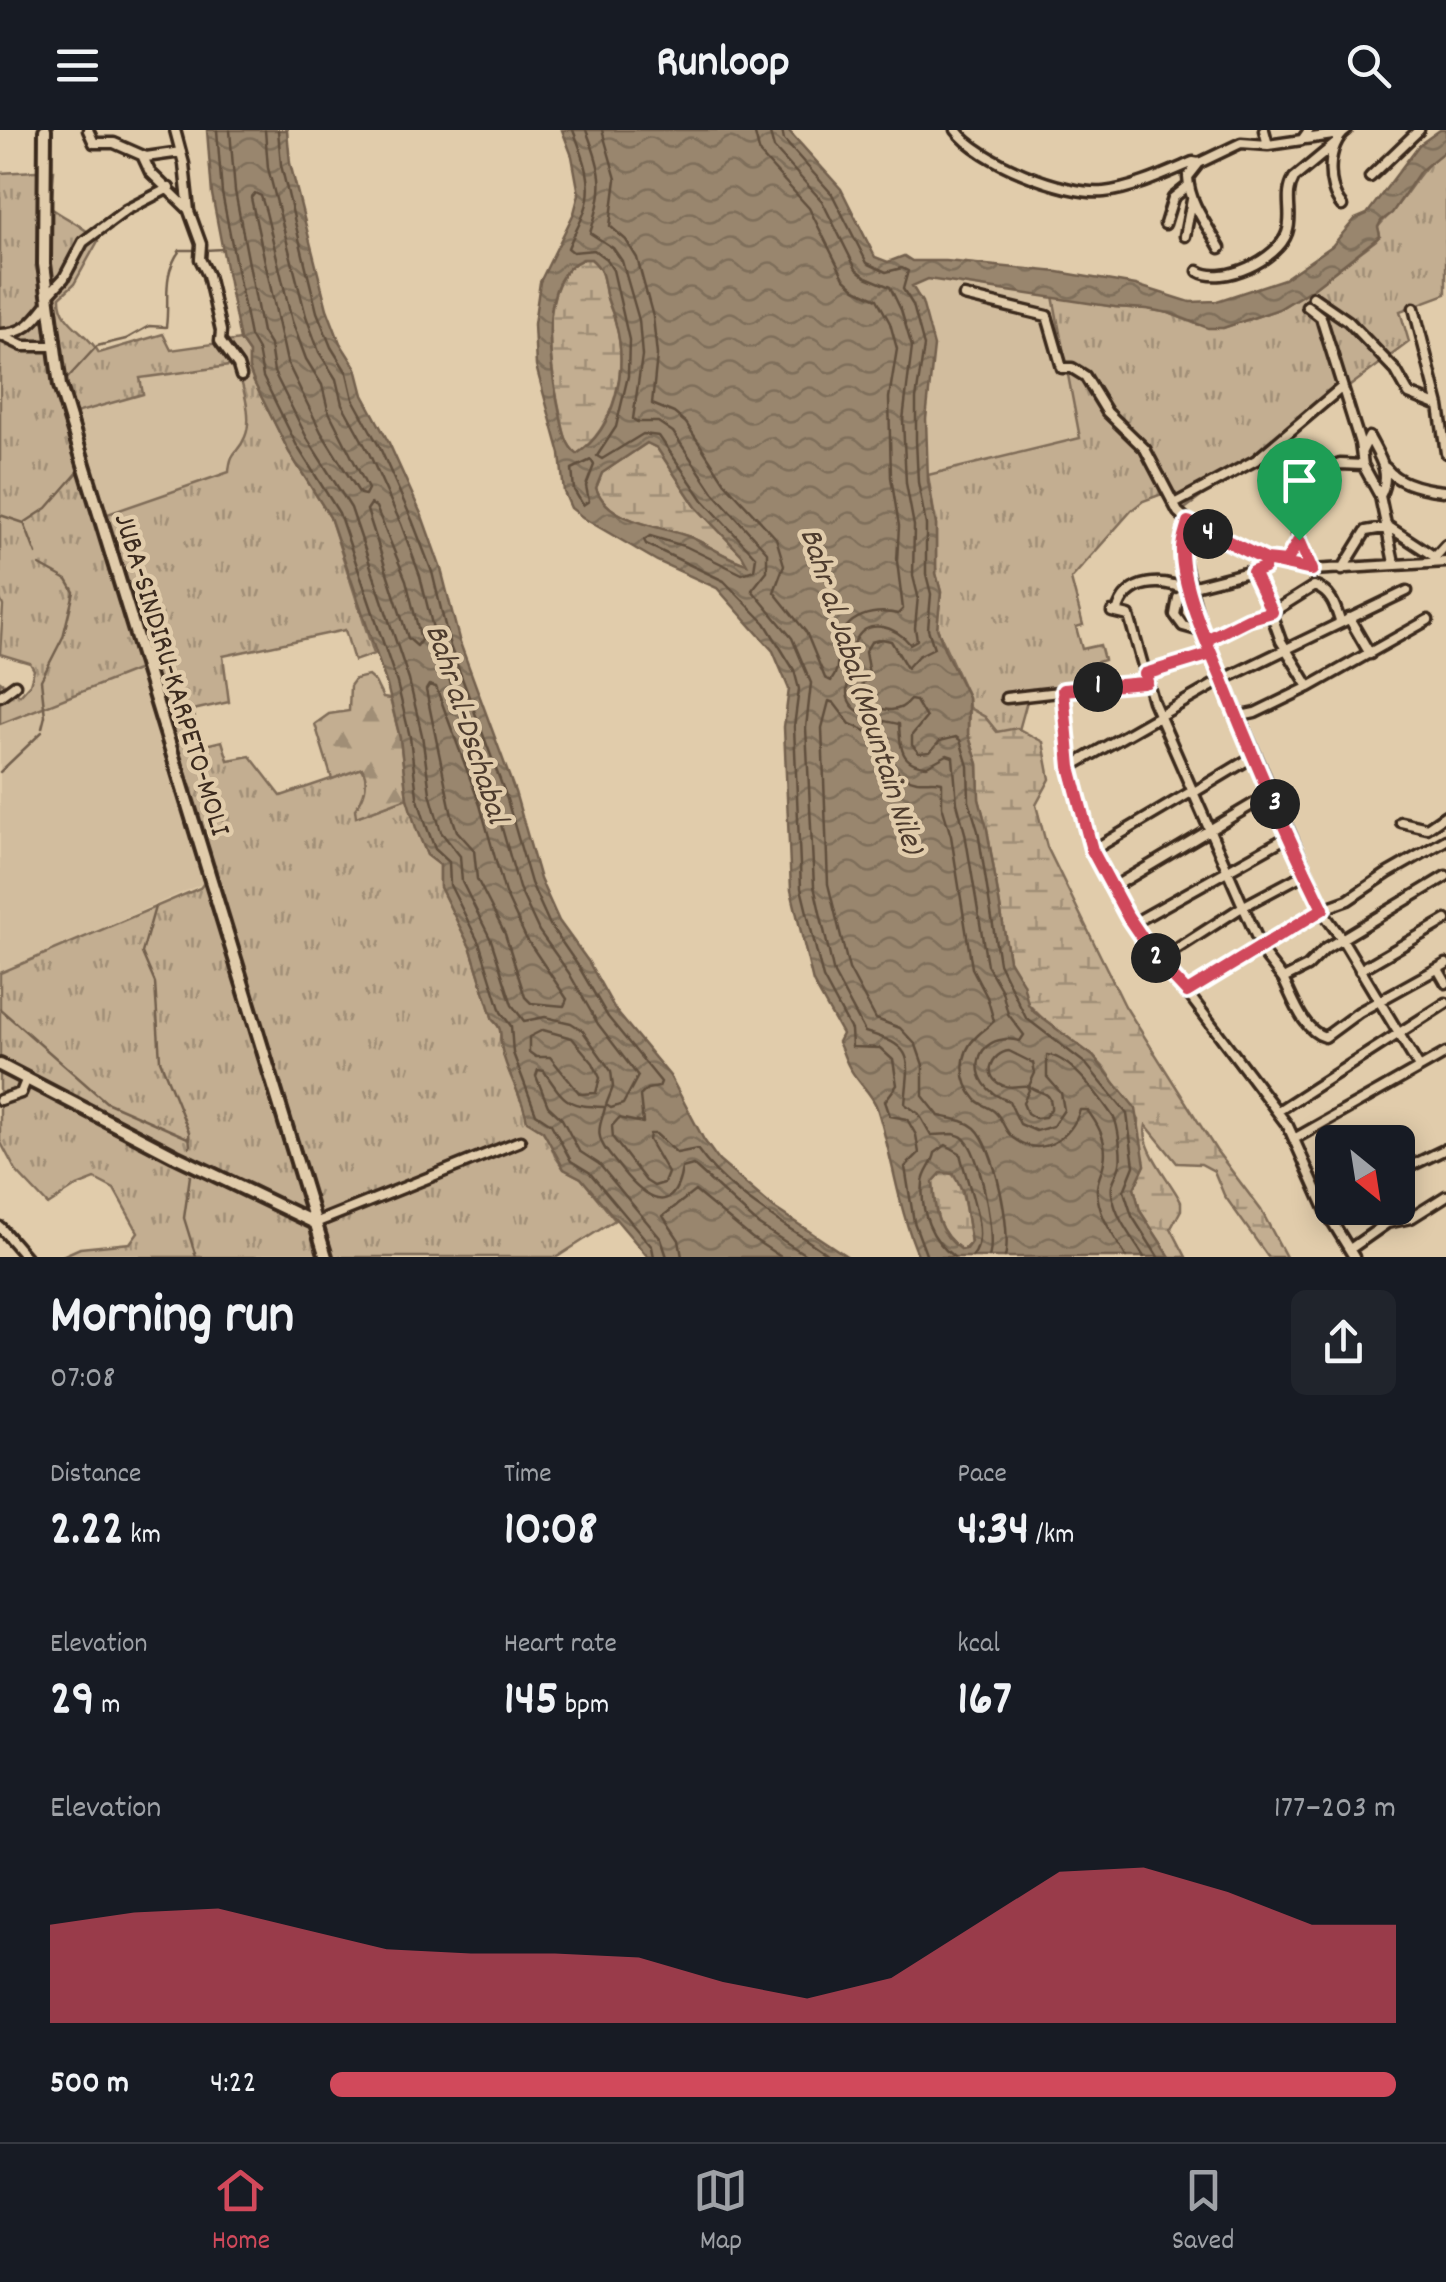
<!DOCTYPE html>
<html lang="en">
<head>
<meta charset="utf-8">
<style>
  body { margin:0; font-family:Dekko,sans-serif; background:#20242c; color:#f1f3f6; height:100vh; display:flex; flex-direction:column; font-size:38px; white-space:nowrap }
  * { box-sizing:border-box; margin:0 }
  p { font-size:32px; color:#9ea1a6 }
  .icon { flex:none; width:55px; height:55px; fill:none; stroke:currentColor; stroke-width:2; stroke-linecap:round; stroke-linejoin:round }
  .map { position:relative; height:1127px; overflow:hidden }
  .side { display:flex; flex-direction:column; background:#171b24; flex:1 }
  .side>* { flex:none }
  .needle { width:65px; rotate:150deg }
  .fabs { position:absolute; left:1315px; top:995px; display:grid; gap:20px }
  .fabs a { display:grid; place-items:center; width:100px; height:100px; border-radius:15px; background:#171b24; box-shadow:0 5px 25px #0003; font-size:50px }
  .pin { position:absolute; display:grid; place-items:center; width:85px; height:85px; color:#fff; margin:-102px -42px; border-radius:50% 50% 50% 0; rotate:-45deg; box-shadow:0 0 10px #0007 }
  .pin .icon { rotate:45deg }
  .km { position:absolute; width:50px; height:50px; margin:-25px; border-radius:50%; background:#222; color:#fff; font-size:28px; line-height:50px; text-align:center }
  .round { display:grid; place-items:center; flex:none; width:105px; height:105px; border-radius:15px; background:#20242c }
  .headline { display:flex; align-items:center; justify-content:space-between; height:170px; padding:0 50px }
  h1 { font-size:55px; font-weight:700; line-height:75px }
  .metrics { display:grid; grid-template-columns:repeat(3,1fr); gap:15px; height:170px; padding:10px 50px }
  .metrics div { display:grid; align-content:center }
  .metrics b { font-size:50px; font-weight:700 }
  .metrics small { font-size:28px; font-weight:400 }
  .metrics p { font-size:28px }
  .chart { height:280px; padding:20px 50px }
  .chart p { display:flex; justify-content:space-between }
  .chart svg { width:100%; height:180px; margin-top:10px; fill:#d1495b; opacity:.7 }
  ul { padding:0 50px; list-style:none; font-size:32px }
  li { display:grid; grid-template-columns:160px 120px 1fr; align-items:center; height:75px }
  li i { height:25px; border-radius:12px; background:#d1495b }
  header { display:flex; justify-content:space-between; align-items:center; height:130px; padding:0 50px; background:#171b24; font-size:45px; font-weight:700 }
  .tabs { display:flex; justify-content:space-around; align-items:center; height:140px; border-top:2px solid #363941; background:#171b24; font-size:28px; color:#9ea1a6 }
  .tabs a { display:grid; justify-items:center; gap:5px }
  .tabs .selected { color:#d1495b }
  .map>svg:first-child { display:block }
  .built { fill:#d2bd9e }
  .grass { fill:url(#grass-tufts); stroke:#7f6c58; stroke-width:2.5; fill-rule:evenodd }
  .forest { fill:url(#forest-firs); stroke:#7f6c58; stroke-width:2.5 }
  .wetland { fill:url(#wetland-marsh); stroke:#7f6c58; stroke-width:2.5 }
  .water { fill:url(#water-waves); stroke:#73614e; stroke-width:2.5; fill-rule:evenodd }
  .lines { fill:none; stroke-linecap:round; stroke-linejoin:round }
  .shore { stroke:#614f3e; stroke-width:2.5 }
  .stream { stroke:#73614e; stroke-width:2.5 }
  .minor-casing { stroke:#3b2a1e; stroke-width:15 }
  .major-casing { stroke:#3b2a1e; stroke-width:18 }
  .minor { stroke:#e1ccab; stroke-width:8 }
  .major { stroke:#e1ccab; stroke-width:10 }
  .route-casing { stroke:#fff; stroke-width:20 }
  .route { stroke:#d1495b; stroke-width:12 }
  .labels { text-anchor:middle; stroke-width:9; stroke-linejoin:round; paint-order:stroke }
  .street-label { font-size:30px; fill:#3b2a1e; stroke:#e1ccab }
  .water-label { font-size:32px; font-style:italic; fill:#4e3c2e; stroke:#e1ccab }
</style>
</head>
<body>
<header><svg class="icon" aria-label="menu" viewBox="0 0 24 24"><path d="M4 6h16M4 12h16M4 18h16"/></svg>Runloop<svg class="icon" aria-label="search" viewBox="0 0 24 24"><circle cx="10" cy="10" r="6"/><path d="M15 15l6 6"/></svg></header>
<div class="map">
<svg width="1446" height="1127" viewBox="0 0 1446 1127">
  <defs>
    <pattern id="grass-tufts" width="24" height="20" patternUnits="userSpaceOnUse" patternTransform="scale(2.5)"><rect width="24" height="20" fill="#c3ae91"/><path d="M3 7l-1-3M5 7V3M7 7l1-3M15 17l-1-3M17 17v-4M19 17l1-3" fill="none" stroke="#a08e76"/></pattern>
    <pattern id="forest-firs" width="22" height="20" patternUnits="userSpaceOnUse" patternTransform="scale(2.5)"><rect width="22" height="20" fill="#c3ae91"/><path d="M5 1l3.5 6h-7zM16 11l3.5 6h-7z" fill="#a08e76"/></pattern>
    <pattern id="wetland-marsh" width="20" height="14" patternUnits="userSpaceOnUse" patternTransform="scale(2.5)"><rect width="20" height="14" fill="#c3ae91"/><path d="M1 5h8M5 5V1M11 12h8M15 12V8" fill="none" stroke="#a08e76"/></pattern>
    <pattern id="water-waves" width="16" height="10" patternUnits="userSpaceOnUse" patternTransform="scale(2.5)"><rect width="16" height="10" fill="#99866e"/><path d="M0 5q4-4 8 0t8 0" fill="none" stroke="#7e6e5a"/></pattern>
  </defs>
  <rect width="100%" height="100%" fill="#e1ccab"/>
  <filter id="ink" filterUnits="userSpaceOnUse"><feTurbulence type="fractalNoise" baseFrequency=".01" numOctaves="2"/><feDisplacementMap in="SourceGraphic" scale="20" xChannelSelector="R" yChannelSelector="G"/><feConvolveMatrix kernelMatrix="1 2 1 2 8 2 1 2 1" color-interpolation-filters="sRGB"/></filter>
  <g filter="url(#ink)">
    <!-- built -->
    <path class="built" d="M928,149L1053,166L1080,308L928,345L926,270L933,230L931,199L919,164L912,156Z
      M237,235L249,290L245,310L230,326L229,342L105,385L72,284L143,264L139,248Z
      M143,538L204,753L0,843V594Z"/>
    <!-- grass -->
    <path class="grass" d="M1446,20V164L1400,181L1409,212L1178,384L1162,364L1143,371L1132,380L1071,449L1083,495L1076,497L1082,519L1100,515L1104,530L1084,536L1089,555L1029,564L1019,600L997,602L985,587L969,578L968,567L937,498L941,462L936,444V395L928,345L1080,308L1053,166L1115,177L1147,179L1169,183L1196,194L1223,198L1279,179L1312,159L1376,110L1380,105L1378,97C1383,90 1390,85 1395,78C1413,57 1422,35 1446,20Z
      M54,40L51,78C68,90 84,96 98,111L74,154L60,167C59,193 88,202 99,223L163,204L171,220L240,210L249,223V239L254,252L289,322L330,387L374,524L354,531L345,500L223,526L229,572L193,580L201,616L222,611L228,630L250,626L281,666L363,638C370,653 363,672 357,686L407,668L427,725L440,735V757L471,819L493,890L501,899L500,909L520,969L549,1010L555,1026L564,1039L581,1048L615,1090L557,1127H60L80,1118L130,1113L138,1102L114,1059L95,1049L77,1056L48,1075L16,1041L0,1011V843L200,758L204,753L142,538L0,594V551L20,565L30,554L34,540L30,533L0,524L3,476L0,469V43ZM237,235C242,257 254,286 245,307C238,325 231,318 229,342L105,385L72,284L143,264L140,248Z"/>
    <!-- forest -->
    <path class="forest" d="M368,546L375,552L383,568L390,569L400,608L407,668L356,687L355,679C364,668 370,652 362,638L332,649L315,594L329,584L349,581L350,556L355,549Z"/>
    <!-- wetland -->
    <path class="wetland" d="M583,129H591C604,140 603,149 606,164C608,175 614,184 616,194C628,240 615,297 577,324C565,316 563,297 560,282C551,242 535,149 583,129Z
      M647,313L657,318L696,377L742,425L747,434C728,429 709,415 690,407C660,395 609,394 596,358L602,343Z
      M969,578L985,587L997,602L1017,598L1043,612L1050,649L1036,675L1047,717L1125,876L1216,1020L1261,1080L1286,1127H1268L1224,1065L1214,1041L1201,1034L1177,1033L1146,995C1140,1018 1171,1051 1181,1072V1080L1171,1098L1186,1127H1170L1140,1081L1134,1058L1145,1035L1138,1004L1139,990L1106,940L1093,926L1050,896L1028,874L1009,830L987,699L979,669L978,634L968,604Z
      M950,1042C965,1053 967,1093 971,1113L962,1120C936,1102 935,1081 933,1052L941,1043Z"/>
    <!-- water -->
    <path class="water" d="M207,0H287L290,33L327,179L340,213L356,238L363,265L389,313L422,386L441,439L460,513L515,662L540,749L559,791L588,831L616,881L670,946L704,1010L719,1031L774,1078L848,1127H648L581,1048L564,1039L543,1001L527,991C523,966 507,945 502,920C499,907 504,899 493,890L471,819L440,757V735L427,725L416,698L407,668L400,608L387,555L330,387L289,322L254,252L249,239V223L240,210L212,64Z
      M562,0H788L841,59L875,127L888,132L904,126L912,131H946L1058,142L1136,155L1190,172L1217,171L1284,149L1332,116L1355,89L1367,84L1419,15L1440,0H1446V20L1420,41L1392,83L1381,91L1378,97L1380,106L1312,159L1279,179L1223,198H1208L1169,183L1147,179L1115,177L928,149L912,156L922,172L934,216L926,289L928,351L936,395V443L941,462L937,498L945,521L968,567V604L978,634L979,669L987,699L1009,830L1023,853L1028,874L1034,882L1093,926L1136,979L1145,1035L1134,1058L1137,1069L1140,1081L1170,1127H919C898,1079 893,1028 877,978C872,963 859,954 851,940C845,931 843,921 838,912L842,904L813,852L791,760L784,597L789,559L773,521L717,458L657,431L585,389L571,378L564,362L560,324L536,236L534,194L540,152L574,83L579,64L572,26ZM583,129H591C604,140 603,149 606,164C609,175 614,184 616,195C628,239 616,298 577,324C563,314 562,291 558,274C550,236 536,148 583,129ZM647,313L657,318L696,377L742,425L747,434C727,429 709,415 690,407C660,395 609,394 596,358L602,343ZM941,1043L954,1044L963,1062L971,1112L966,1119L962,1120C937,1103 934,1081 933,1052Z"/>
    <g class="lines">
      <!-- shore -->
      <path class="shore" d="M217,0L222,63L250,206L258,220L263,247L297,316L339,383L397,553L410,607L417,666L426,695L435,719L449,732L450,755L480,815L501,882L511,896L513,923L536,984L551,994L571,1031L589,1042L652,1117L654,1127
        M230,0L235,61L262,202L270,215L274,242L308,310L351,378L409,550L422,605L430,663L441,702L460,726L462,752L491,810L512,875L524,891L545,887L571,893L582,900L611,941L613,957L606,975L611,978L623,974L638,946L598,894L569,843L539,801L519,758L494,670L438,519L420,446L401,394L369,323L342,274L336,249L319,222L306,186L268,38L265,0
        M278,0L281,35L317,182L331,217L347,243L353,269L380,318L412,390L432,442L450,516L506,666L531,753L550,795L579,837L608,887L661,952L659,957L647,959L640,966L643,993L619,988L612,996L613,1008L646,1051L654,1056L664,1053L668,1043L649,1010L650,1004H656L677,1023L697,1019C731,1067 785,1093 831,1127
        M573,0C583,25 595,53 585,80C581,93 573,105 568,118L573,122L594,120L606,129L613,140L629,210L628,246L616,297L597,326L602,329L643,304L659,306L703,370L756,427L754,440L742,444L687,417L650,406L644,410L646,414L724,451L765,493L794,540L799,559L794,597L801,758L823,848L851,900L852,917L880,918L893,930L897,955L885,971L890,986L907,989L916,1005L919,1023L905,1037L914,1092L927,1127
        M586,0C604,45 605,59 590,103L613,118L622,131L639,190L642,226L633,289L637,292H658L673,302L713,362L767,422V441L752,460L792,508L811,553L806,598L814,756L834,844L865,902C917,917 909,929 905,974L919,984L931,1005L954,1004C961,1006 962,1006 967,1012C981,1028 996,1107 989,1127
        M602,0L616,49L610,96L626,110L637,128L653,187L657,225L652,274L674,283L686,293L725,353L776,408L784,435L774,462L806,502L825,548L831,551C841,538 835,529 839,513C845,485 874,479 898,484L903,479L897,431L899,396L891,347L889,268L897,219L890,193L877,169L856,159L844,148L809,78L760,24L754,0
        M769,0L774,18L822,71L856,139L866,147L890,157L901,180L912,217L903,290L906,353L914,396L913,446L918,466L915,498L917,510L910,514C897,497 865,485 854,514C851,522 855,528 855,537C855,544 848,550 847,558C845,586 880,590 899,594C900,616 900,635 927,636L947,625L953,627L957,673L965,703L987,835L1002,861L1008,884L1024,905L1020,911C972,899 962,956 1009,971L1020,994L1036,1001L1053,996L1064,980L1061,963L1047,947V925C1070,926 1101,969 1114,988C1118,995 1122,1025 1120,1034C1118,1045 1110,1051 1112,1064C1116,1089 1131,1106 1144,1127
        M782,0L784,10L832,64L867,133L886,142L902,138L908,141L903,159L913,175L924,216L916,269V310L918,352L926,395V444L931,464L928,499L934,518L918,526L907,538L891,511L882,509L871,512L865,522L869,544L861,556V565C873,580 897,587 910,570L916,571L926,588L912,605V615L919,623L930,622L940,611L956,607L960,610L968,636L969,671L978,701L999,833L1026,888L1086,934L1127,984L1134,1036L1124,1061L1132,1086L1158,1127
        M255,63L261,66L266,82L292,191L306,229L322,255L328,280L368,359L365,365L360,364L321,302L287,232L251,68Z
        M591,330L594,335L586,356L589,371L583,375L574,360L572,339Z
        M371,374L376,377L406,450L421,510L417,516L408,508L367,380Z
        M429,555L436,557L480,675L505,763L526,808L567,869L564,876L531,873L525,867L505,804L477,749L474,720L457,701L452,686L426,560Z
        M543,900L572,908L593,933L600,948L596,963L580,964L550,927H536L529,922V907Z
        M1009,921L1033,933L1035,943L1029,956C1038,965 1052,958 1051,979L1045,987L1035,988L1027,983L1023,973L1029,960L1027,956C1019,955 1010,959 1002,955C982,947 991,923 1009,921Z
        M667,1127L661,1109L599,1034L579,1021L562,989L548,976L536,946L538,940L544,941C566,974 568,976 605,977C604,986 597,996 600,1007C602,1018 611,1026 617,1034C637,1061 673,1096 682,1038L693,1035L759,1095L809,1127
        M682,1127L679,1110L663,1086L695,1061L752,1108L781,1127
        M954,1127C931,1110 920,1082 923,1053C924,1041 933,1035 935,1023L946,1015L960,1023C964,1046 992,1107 972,1127
        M1005,1127C1012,1102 995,1016 975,998C964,989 951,989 939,986L923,966V935L916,915L900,898L876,889L849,839L828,754L822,598L829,571L834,573L850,594L882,608C887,628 894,647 917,651C926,652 934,650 942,652V676L951,706L972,838L987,867L994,891C989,897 983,900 977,906C959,923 959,951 976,970C982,976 990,977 995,982C1003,989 1004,1001 1013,1008C1041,1029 1071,1009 1080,980H1087C1098,994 1108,1012 1104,1031C1103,1042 1096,1050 1097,1062C1099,1088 1114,1105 1126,1127"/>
      <!-- stream -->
      <path class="stream" d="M205,120L223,119
        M63,253L97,216L126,209L149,196L166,197C170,168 161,147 180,120H197
        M60,276L64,285
        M0,385L24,393L47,378L79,341L77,324
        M24,393L36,424
        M40,435L67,450L74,462L63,507L41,550L45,586L42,598
        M0,642L42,602
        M155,777L142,823L155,853L160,930L189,1002L190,1017
        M0,879L106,972L190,1009
        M190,1046L184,1088L196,1127"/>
      <defs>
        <path id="minor" d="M88,0L94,13H114L146,27L181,22
          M175,0L184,34L189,81L201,114L200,129L208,145L221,201L220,211L238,236L241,246
          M956,0C978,31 1066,66 1104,62C1133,59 1167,43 1193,32L1199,33L1241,13L1268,15L1302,10L1309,0
          M1264,0L1268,15
          M1305,9L1340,4
          M143,27L150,42L188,79
          M1199,33L1188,47C1189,73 1207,95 1220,118
          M1370,47L1419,0
          M1342,76C1326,58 1326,14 1347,0
          M1165,94L1173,68L1188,56
          M1185,106L1192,70
          M1198,141C1223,156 1278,129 1287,103C1294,84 1283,67 1294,48L1335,14
          M48,165L64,148L83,112L126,80L169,58
          M964,166L1047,186L1062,238H1072L1085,246L1107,282L1145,319L1178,382L1189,392L1214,407L1266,430L1312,440L1446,432
          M1313,167L1348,191L1396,241L1409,264L1439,276
          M1307,176L1321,187L1323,194L1360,313L1363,335L1380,366L1394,433
          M1414,178L1439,276L1446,323
          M0,204C25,204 34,191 48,173
          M0,205L23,216H54
          M1362,321L1369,307C1380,328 1392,343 1380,366
          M1386,338C1398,354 1424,359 1443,361
          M1174,374L1256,330L1341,258
          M1189,392L1181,419L1203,505L1327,788L1342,809L1419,937
          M1435,427L1446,415
          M1312,440L1300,418L1293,384L1316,355L1321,341L1340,334L1363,335
          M1342,440L1366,401L1389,397L1435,427V431
          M1253,442L1272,482
          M1190,457L1260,439L1266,430
          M1191,462L1178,468L1175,485L1183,496L1201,501
          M1112,482L1129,486L1153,571L1265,826L1283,849L1307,837L1325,819L1446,746
          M1117,483C1126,447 1164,448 1191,462
          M1349,488L1370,524
          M1205,510L1248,489L1271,483
          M1145,544L1211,524
          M1309,557L1281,511L1271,483L1314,456C1331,462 1335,475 1340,491
          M1063,561L1070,637L1093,720L1128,787L1158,831L1187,862L1323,779L1348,770L1388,743L1446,710
          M0,566L15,555
          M1006,568L1147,552
          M1236,587L1255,583L1309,557L1428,490
          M1070,637L1222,550L1407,461
          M1191,664L1254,626
          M1401,692L1427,698L1446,685
          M1093,720L1191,662
          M1112,758L1270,664
          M1132,794L1289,706
          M1158,831L1242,777L1306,743
          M1438,839L1446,853
          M1360,840L1446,790
          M1283,849C1293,868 1303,901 1325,907L1359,882L1446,834
          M1187,862L1288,996L1327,1083L1354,1127
          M0,970L21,963L27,948
          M1278,981L1446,873
          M1294,1009L1446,923
          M1398,1042L1446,1019
          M315,1093L520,1011
          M0,1097L26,1127
          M1350,1119L1387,1093L1411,1088L1446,1066"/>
        <path id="major" d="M45,0L44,134L60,256L326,1127
          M0,935L175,1026L315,1093"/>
      </defs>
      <!-- minor casing -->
      <use href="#minor" class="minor-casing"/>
      <!-- major casing -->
      <use href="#major" class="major-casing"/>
      <!-- minor -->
      <use href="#minor" class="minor"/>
      <!-- major -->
      <use href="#major" class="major"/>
    </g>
  </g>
  <g class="lines" filter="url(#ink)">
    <defs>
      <path id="route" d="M1299,410L1286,432L1266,430L1264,438L1253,442L1272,482L1248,489L1206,510L1211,524L1145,544L1147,552L1143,553L1063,560L1070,637L1092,720L1128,787L1158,831L1187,862L1323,779C1287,706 1252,625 1221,547C1207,513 1182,458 1182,422C1181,412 1186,401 1188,392L1266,430L1312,440L1299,410"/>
    </defs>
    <!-- route casing -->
    <use href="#route" class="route-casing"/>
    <!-- route -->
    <use href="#route" class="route"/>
  </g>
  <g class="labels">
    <!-- street labels -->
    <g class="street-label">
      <text transform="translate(174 544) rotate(73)" y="10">JUBA-SINDIRU-KARPETO-MOLI</text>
    </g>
    <!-- water labels -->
    <g class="water-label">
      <text transform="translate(864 560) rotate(72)" y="11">Bahr al Jabal (Mountain Nile)</text>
      <text transform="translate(469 593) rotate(72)" y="11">Bahr al-Dschabal</text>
    </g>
  </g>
</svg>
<div class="fabs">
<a><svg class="needle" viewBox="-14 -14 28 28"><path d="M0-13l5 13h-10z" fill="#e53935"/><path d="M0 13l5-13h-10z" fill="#9ea1a6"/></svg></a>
</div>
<div class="pin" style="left:1299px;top:410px;background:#1e9e55"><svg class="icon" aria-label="arrive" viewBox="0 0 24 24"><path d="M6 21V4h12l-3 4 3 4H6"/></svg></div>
<b class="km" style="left:1098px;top:557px">1</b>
<b class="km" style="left:1156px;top:828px">2</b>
<b class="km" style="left:1275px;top:674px">3</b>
<b class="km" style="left:1208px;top:404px">4</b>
</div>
<section class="side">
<div class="headline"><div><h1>Morning run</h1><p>07:08</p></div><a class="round"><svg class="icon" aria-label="share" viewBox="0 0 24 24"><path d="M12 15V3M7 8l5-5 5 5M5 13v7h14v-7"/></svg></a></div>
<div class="metrics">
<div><p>Distance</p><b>2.22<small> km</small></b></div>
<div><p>Time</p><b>10:08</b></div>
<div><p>Pace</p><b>4:34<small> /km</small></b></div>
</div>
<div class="metrics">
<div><p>Elevation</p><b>29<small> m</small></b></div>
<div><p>Heart rate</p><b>145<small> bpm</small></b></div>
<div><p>kcal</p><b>167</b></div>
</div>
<div class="chart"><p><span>Elevation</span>177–203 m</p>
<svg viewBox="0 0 160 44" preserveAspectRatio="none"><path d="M0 44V20L10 17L20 16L30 21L40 26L50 27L60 27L70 28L80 34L90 38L100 33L110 20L120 7L130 6L140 12L150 20L160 20V44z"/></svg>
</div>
<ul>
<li><b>500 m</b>4:22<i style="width:100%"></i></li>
</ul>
</section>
<nav class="tabs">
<a class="selected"><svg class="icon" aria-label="home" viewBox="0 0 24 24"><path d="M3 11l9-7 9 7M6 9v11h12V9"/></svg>Home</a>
<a><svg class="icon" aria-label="map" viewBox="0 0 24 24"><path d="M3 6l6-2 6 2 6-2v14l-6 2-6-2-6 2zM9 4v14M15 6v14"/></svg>Map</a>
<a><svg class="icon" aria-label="saved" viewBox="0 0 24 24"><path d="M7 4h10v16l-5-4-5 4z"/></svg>Saved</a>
</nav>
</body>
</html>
